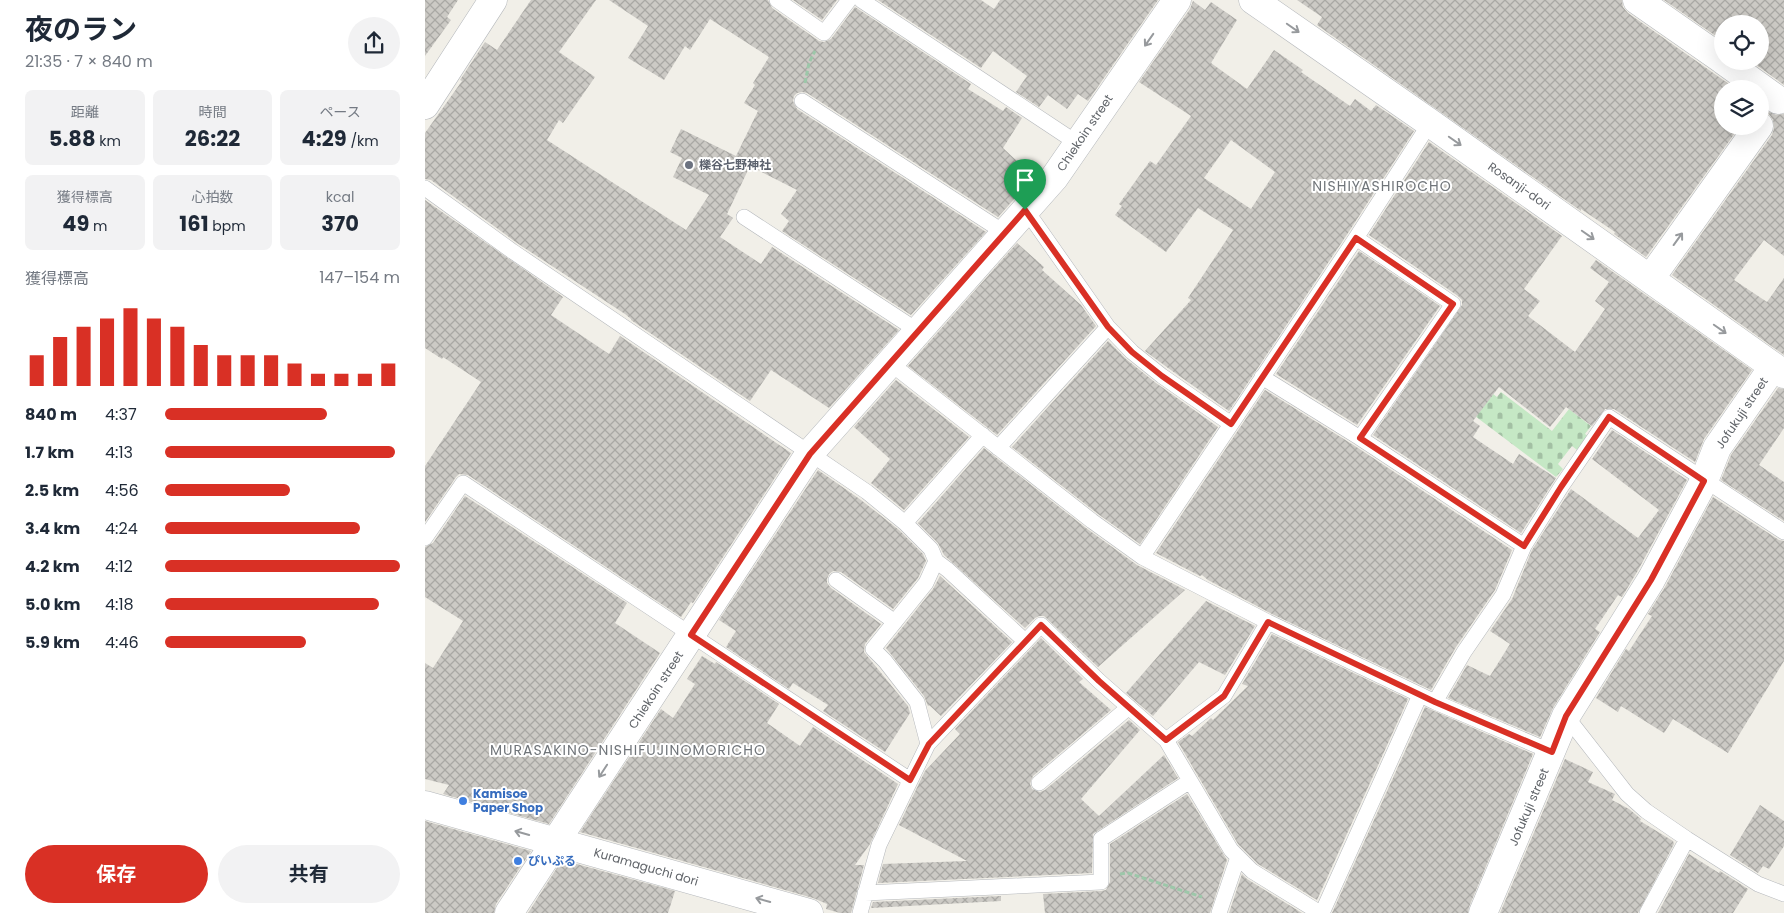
<!DOCTYPE html>
<html lang="ja">
<head>
<meta charset="utf-8">
<style>
  body { margin:0; font-family:Poppins,"Noto Sans JP",sans-serif; background:#f2f2f3; color:#1f2937; height:100vh; display:flex; flex-direction:column; font-size:19px; white-space:nowrap }
  * { box-sizing:border-box; margin:0 }
  p { font-size:16px; color:#747a83 }
  .icon { flex:none; width:28px; height:28px; fill:none; stroke:currentColor; stroke-width:2; stroke-linecap:round; stroke-linejoin:round }
  .map { position:relative; flex:1; overflow:hidden }
  .side { display:flex; flex-direction:column; background:#fff; width:425px }
  .side>* { flex:none }
  .fabs { position:absolute; left:1289px; top:15px; display:grid; gap:10px }
  .fabs a { display:grid; place-items:center; width:55px; height:55px; border-radius:50%; background:#fff; box-shadow:0 5px 20px #0002; font-size:25px }
  .pin { position:absolute; display:grid; place-items:center; width:42px; height:42px; color:#fff; margin:-51px -21px; border-radius:50% 50% 50% 0; rotate:-45deg; box-shadow:0 0 5px #0007 }
  .pin .icon { rotate:45deg }
  .round { display:grid; place-items:center; flex:none; width:52px; height:52px; border-radius:26px; background:#f2f2f3 }
  .head { display:flex; align-items:center; justify-content:space-between; height:85px; padding:0 25px }
  h1 { font-size:28px; font-weight:700; line-height:38px }
  .stats { display:grid; grid-template-columns:repeat(3,1fr); gap:8px; height:85px; padding:5px 25px }
  .stats div { display:grid; align-content:center; border-radius:8px; background:#f2f2f3; text-align:center }
  .stats b { font-size:21px; font-weight:700 }
  .stats small { font-size:14px; font-weight:400 }
  .stats p { font-size:14px }
  .chart { height:140px; padding:10px 25px }
  .chart p { display:flex; justify-content:space-between }
  .chart svg { width:100%; height:90px; margin-top:5px; stroke:#d93025; stroke-width:6 }
  .cta { display:flex; gap:10px; margin-top:auto; padding:10px 25px }
  .cta a { flex:1; height:58px; border-radius:30px; background:#d93025; color:#fff; font-size:20px; font-weight:700; line-height:58px; text-align:center }
  .cta a+a { background:#f2f2f3; color:#1f2937 }
  ul { padding:0 25px; list-style:none; font-size:16px }
  li { display:grid; grid-template-columns:80px 60px 1fr; align-items:center; height:38px }
  li i { height:12px; border-radius:6px; background:#d93025 }
  main { display:flex; flex:1; min-height:0 }
  .map>svg:first-child { display:block }
  .cemetery { fill:url(#cemetery-stones) }
  .building { fill:url(#building-cross-hatch); fill-rule:evenodd }
  .lines { fill:none; stroke-linecap:round; stroke-linejoin:round }
  .service-casing { stroke:#b5b8bc; stroke-width:16 }
  .minor-casing { stroke:#b5b8bc; stroke-width:29 }
  .path { stroke:#9cc7a9; stroke-width:3; stroke-dasharray:5 2.5; stroke-linecap:butt }
  .service { stroke:#fff; stroke-width:15 }
  .minor { stroke:#fff; stroke-width:28 }
  .oneway { stroke:#979a9d }
  .route-casing { stroke:#fff; stroke-width:10 }
  .route { stroke:#d93025; stroke-width:6 }
  .worship-dot { fill:#6b7280; stroke:#fff; stroke-width:2 }
  .shop-dot { fill:#3f7fe0; stroke:#fff; stroke-width:2 }
  .labels { text-anchor:middle; stroke-width:4; stroke-linejoin:round; paint-order:stroke }
  .street-label { font-size:12px; fill:#5f6368; stroke:#fff }
  .worship-label { font-size:12px; font-weight:bold; fill:#5b616d; stroke:#fff; text-anchor:start }
  .shop-label { font-size:12px; font-weight:bold; fill:#366cbe; stroke:#fff; text-anchor:start }
  .neighbourhood-label { font-size:14px; letter-spacing:1px; fill:#70757a; stroke:#fff }
</style>
</head>
<body>
<main>
<section class="side">
<div class="head"><div><h1>夜のラン</h1><p>21:35 · 7 × 840 m</p></div><a class="round"><svg class="icon" aria-label="share" viewBox="0 0 24 24"><path d="M12 15V3M7 8l5-5 5 5M5 13v7h14v-7"/></svg></a></div>
<div class="stats">
<div><p>距離</p><b>5.88<small> km</small></b></div>
<div><p>時間</p><b>26:22</b></div>
<div><p>ペース</p><b>4:29<small> /km</small></b></div>
</div>
<div class="stats">
<div><p>獲得標高</p><b>49<small> m</small></b></div>
<div><p>心拍数</p><b>161<small> bpm</small></b></div>
<div><p>kcal</p><b>370</b></div>
</div>
<div class="chart"><p><span>獲得標高</span>147–154 m</p>
<svg viewBox="0 0 160 44" preserveAspectRatio="none"><path d="M5 44V29M15 44V20M25 44V15M35 44V11M45 44V6M55 44V11M65 44V15M75 44V24M85 44V29M95 44V29M105 44V29M115 44V33M125 44V38M135 44V38M145 44V38M155 44V33"/></svg>
</div>
<ul>
<li><b>840 m</b>4:37<i style="width:69%"></i></li>
<li><b>1.7 km</b>4:13<i style="width:98%"></i></li>
<li><b>2.5 km</b>4:56<i style="width:53%"></i></li>
<li><b>3.4 km</b>4:24<i style="width:83%"></i></li>
<li><b>4.2 km</b>4:12<i style="width:100%"></i></li>
<li><b>5.0 km</b>4:18<i style="width:91%"></i></li>
<li><b>5.9 km</b>4:46<i style="width:60%"></i></li>
</ul>
<div class="cta"><a>保存</a><a>共有</a></div>
</section>
<div class="map">
<svg width="1359" height="913" viewBox="0 0 1359 913">
  <defs>
    <pattern id="cemetery-stones" width="16" height="16" patternUnits="userSpaceOnUse" patternTransform="scale(1.25)"><rect width="16" height="16" fill="#c5e8c5"/><path d="M2 7V4a2 2 0 0 1 4 0v3zM10 15v-3a2 2 0 0 1 4 0v3z" fill="#a3c0a4"/></pattern>
    <pattern id="building-cross-hatch" width="8" height="8" patternUnits="userSpaceOnUse" patternTransform="scale(1.25)"><rect width="8" height="8" fill="#cccac5"/><path d="M0 0l8 8M0 8l8-8" fill="none" stroke="#a9a8a4"/></pattern>
  </defs>
  <rect width="100%" height="100%" fill="#f1efe8"/>
  <!-- cemetery -->
  <path class="cemetery" d="M1055,384L1072,397L1076,392L1127,431L1144,409L1166,426L1160,434L1163,436L1152,450L1147,446L1133,464L1138,469L1131,477L1038,407Z"/>
  <!-- building -->
  <path class="building" d="M0,0H33L22,17L26,20L0,56Z
    M106,0H171L134,52L170,77L138,123L134,120L122,140L261,230L284,195L248,177L257,158L245,152L256,129L311,156L333,111L319,103L330,85L328,83L344,57L285,19L265,50L260,46L239,80L203,58L223,26L184,0H343L347,8L394,41L399,42L406,39L430,7L546,84L543,89L578,111L581,107L597,118L578,148L609,177L573,217L382,93L377,92L372,93L369,96L368,101L372,109L561,232L486,315L357,231L364,221L356,214L372,190L325,166L302,214L308,218L295,237L336,264L347,247L474,330L404,408L346,370L325,401L206,320V319L200,314L92,243L6,180L0,179V133L37,81L35,80L60,42L72,50Z
    M368,0H412L397,20Z
    M453,0H556L569,9L575,0H733L663,101L653,94L642,109L623,95L614,107L591,92L602,76L568,51L556,68Z
    M872,0H1197L1198,7L1203,13L1311,89H1298V126H1315L1221,257L1189,234L1190,232L1156,209V211L892,25L897,17Z
    M1239,0H1359V85L1326,61H1335V24H1298V41Z
    M768,1L780,10L786,2L812,20L786,63L822,89L849,50L878,70L876,72L925,106L930,99L946,111L951,105L989,131L923,233L804,411L743,368L720,351L766,300L763,298L808,230L773,208L741,252L690,215L697,206L694,204L725,161L731,165L766,116L714,82L765,9ZM806,140L850,172L826,209L779,178Z
    M1335,106L1351,115L1359,114V256L1339,240L1309,280L1342,302L1359,278V355L1247,275L1347,135L1349,128L1348,120L1343,113L1335,110Z
    M1004,142L1137,236L1099,289L1115,301L1103,316L1150,352L1180,309L1170,301L1184,282L1165,268L1171,260L1327,370L1279,439L1270,462L1189,409H1180L1167,426L1141,407L1125,427L1074,387L1048,421L1055,426L1048,437L1088,464L1094,454L1131,478L1096,533L948,435L1037,305V300L1033,296L944,235Z
    M0,200L138,297L126,315L184,354L195,336L366,453L268,603L266,602L256,617L43,475L34,474L31,477L0,522V466L56,382L18,357L17,359L0,348Z
    M592,243L619,267L617,270L656,305L671,326L572,435L483,366Z
    M934,251L1015,306L932,425L851,374Z
    M683,341L701,359L731,383L793,427L715,544L673,514L587,447Z
    M471,380L544,437L479,510L446,483L465,459L429,427Z
    M1353,388L1359,389V428L1334,465L1359,482V521L1296,480L1306,455Z
    M840,390L930,446L1087,550L1070,590L1031,647L1006,690L847,614L783,580L777,575L775,576L731,553Z
    M1187,430L1262,480L1212,572L1197,597L1193,595L1170,629L1175,632L1128,708L1115,737L1023,698L1042,665L1065,676L1085,644L1065,631L1087,599L1107,550L1146,489L1213,538L1234,510L1167,459Z
    M559,448L661,528L712,565L760,590L673,667L619,616H614L610,618L600,628L519,555L513,543L493,523Z
    M393,470L436,500L474,530L498,554L501,561L493,578L468,609L416,572L408,571L404,574L402,579V583L406,588L456,624L440,644L439,652L483,706L485,713L460,752L398,711L403,705L368,683L364,689L301,647L311,631L294,620Z
    M40,496L202,603L190,623L235,653L124,824L18,794L24,785L0,779V663L8,668L38,621L0,597V547L8,543Z
    M1288,497L1354,540L1359,541V661L1303,753L1248,719L1239,733L1196,706L1193,712L1171,698L1201,649L1204,651L1227,616L1223,614L1240,587Z
    M515,576L587,642L516,716L504,705L503,706L499,696L461,648L508,589Z
    M781,601L830,626L800,675L774,662L728,716L701,693Z
    M847,634L983,699L892,900L833,864L813,844L753,742L764,734L767,736L786,718L788,720L823,686L817,684Z
    M616,638L658,679L654,682L686,710L608,776L605,784L607,789L615,792L620,790L704,720L715,730L656,799L674,816L739,755L753,778L668,834L667,873L453,883L458,864L542,861L474,825L500,771L535,734L530,729Z
    M277,656L290,664L291,662L354,704L342,723L375,746L388,727L473,784L445,844L430,865H439L426,913H415L401,909L402,904L388,898L155,832L236,709L248,718L270,684L262,679Z
    M1000,707L1108,754L1044,907L1043,913H907Z
    M1140,759L1168,772L1163,782L1190,794L1187,800L1204,809L1216,819L1215,821L1248,841L1249,844L1213,913H1075Z
    M762,794L802,860L785,913H620L618,894L676,891L681,890L685,882V844Z
    M1335,805L1359,821V846L1344,869L1338,866L1333,873L1305,855Z
    M0,821L106,851L71,904L69,913H0Z
    M1264,854L1294,873L1295,871L1323,889L1308,913H1233Z
    M137,860L250,891L243,913H103Z
    M817,874L822,879L877,913H804Z
    M576,896V901L446,908L448,902Z"/>
  <g class="lines">
    <defs>
      <path id="service" d="M352,0L399,33L424,0
        M436,0L643,137
        M377,101L580,233
        M0,188L87,251L442,492L480,523L506,549L511,561L523,570L600,641
        M601,210L683,327L707,352L737,376L806,424
        M319,217L493,331
        M931,238L1028,304L935,438
        M465,363L667,521L717,557L843,622L1010,702L1127,752
        M837,377L935,438L1099,546
        M573,448L683,327
        M480,523L558,435
        M0,538L38,483L485,780
        M717,557L931,238L1005,123
        M411,580L470,622
        M1010,702L1039,652L1078,595L1099,546L1136,487L1184,417L1359,532
        M1141,716L1202,794L1221,811L1262,839L1333,884L1359,894
        M741,740L799,696L843,622
        M503,744L492,702L460,661L448,649L501,583L511,561
        M614,783L704,707
        M440,893L676,882V839L765,781
        M435,913L454,845L503,744L616,625L674,681L741,740L806,850L827,871L895,913
        M794,913L813,857
        M897,913L995,695
        M1222,913L1262,839"/>
      <path id="minor" d="M828,0L1005,123L1359,374
        M1212,0L1298,60
        M1299,61L1353,100
        M0,105L68,0
        M1225,279L1334,126
        M0,805L384,913
        M84,913L385,453L629,178L752,0
        M1058,913L1141,716L1226,580L1279,481L1292,448L1348,367"/>
    </defs>
    <!-- service casing -->
    <use href="#service" class="service-casing"/>
    <!-- minor casing -->
    <use href="#minor" class="minor-casing"/>
    <!-- path -->
    <path class="path" d="M380,83L384,63L390,51
      M695,874L703,873L777,897"/>
    <!-- service -->
    <use href="#service" class="service"/>
    <!-- minor -->
    <use href="#minor" class="minor"/>
  </g>
  <!-- one-way arrows -->
  <defs><path id="oneway-shaft" d="M-6 0H5M1.5-3L5.5 0L1.5 3" fill="none" stroke-width="1.6" stroke-linecap="round" stroke-linejoin="round" transform="scale(1.25)"/></defs>
  <g class="oneway">
    <use href="#oneway-shaft" transform="translate(868 28) rotate(35)"/>
    <use href="#oneway-shaft" transform="translate(724 40) rotate(125)"/>
    <use href="#oneway-shaft" transform="translate(1030 141) rotate(35)"/>
    <use href="#oneway-shaft" transform="translate(1163 235) rotate(35)"/>
    <use href="#oneway-shaft" transform="translate(1253 239) rotate(-54)"/>
    <use href="#oneway-shaft" transform="translate(1295 329) rotate(35)"/>
    <use href="#oneway-shaft" transform="translate(178 771) rotate(123)"/>
    <use href="#oneway-shaft" transform="translate(97 833) rotate(-164)"/>
    <use href="#oneway-shaft" transform="translate(338 900) rotate(-164)"/>
  </g>
  <g class="lines">
    <defs>
      <path id="route" d="M600,210L683,327L707,352L737,376L806,424L931,238L1028,304L935,438L1099,546L1136,487L1184,417L1279,481L1226,580L1141,716L1127,752L1010,702L843,622L799,696L741,740L674,681L616,625L504,744L485,780L266,635L385,454Z"/>
    </defs>
    <!-- route casing -->
    <use href="#route" class="route-casing"/>
    <!-- route -->
    <use href="#route" class="route"/>
  </g>
  <!-- markers -->
  <circle class="worship-dot" cx="264" cy="165" r="5"/>
  <g class="shop-dot">
    <circle cx="38" cy="801" r="5"/>
    <circle cx="93" cy="861" r="5"/>
  </g>
  <g class="labels">
    <!-- street labels -->
    <g class="street-label">
      <text transform="translate(660 133) rotate(-56)" y="4">Chiekoin street</text>
      <text transform="translate(1094 186) rotate(35)" y="4">Rosanji-dori</text>
      <text transform="translate(1317 413) rotate(-56)" y="4">Jofukuji street</text>
      <text transform="translate(231 690) rotate(-57)" y="4">Chiekoin street</text>
      <text transform="translate(1104 807) rotate(-67)" y="4">Jofukuji street</text>
      <text transform="translate(221 867) rotate(16)" y="4">Kuramaguchi dori</text>
    </g>
    <!-- worship labels -->
    <g class="worship-label">
      <text x="274" y="169">櫟谷七野神社</text>
    </g>
    <!-- shop labels -->
    <g class="shop-label">
      <text x="48" y="798">Kamisoe<tspan x="48" dy="14">Paper Shop</tspan></text>
      <text x="103" y="865">ぴいぷる</text>
    </g>
    <!-- neighbourhood labels -->
    <g class="neighbourhood-label">
      <text x="957" y="191">NISHIYASHIROCHO</text>
      <text x="203" y="755">MURASAKINO-NISHIFUJINOMORICHO</text>
    </g>
  </g>
</svg>
<div class="fabs">
<a><svg class="icon" aria-label="locate" viewBox="0 0 24 24"><circle cx="12" cy="12" r="6"/><path d="M12 2v4M12 18v4M2 12h4M18 12h4"/></svg></a>
<a><svg class="icon" aria-label="layers" viewBox="0 0 24 24"><path d="M12 4l9 5-9 5-9-5zM3 14l9 5 9-5"/></svg></a>
</div>
<div class="pin" style="left:600px;top:210px;background:#1e9e55"><svg class="icon" aria-label="arrive" viewBox="0 0 24 24"><path d="M6 21V4h12l-3 4 3 4H6"/></svg></div>
</div>
</main>
</body>
</html>
